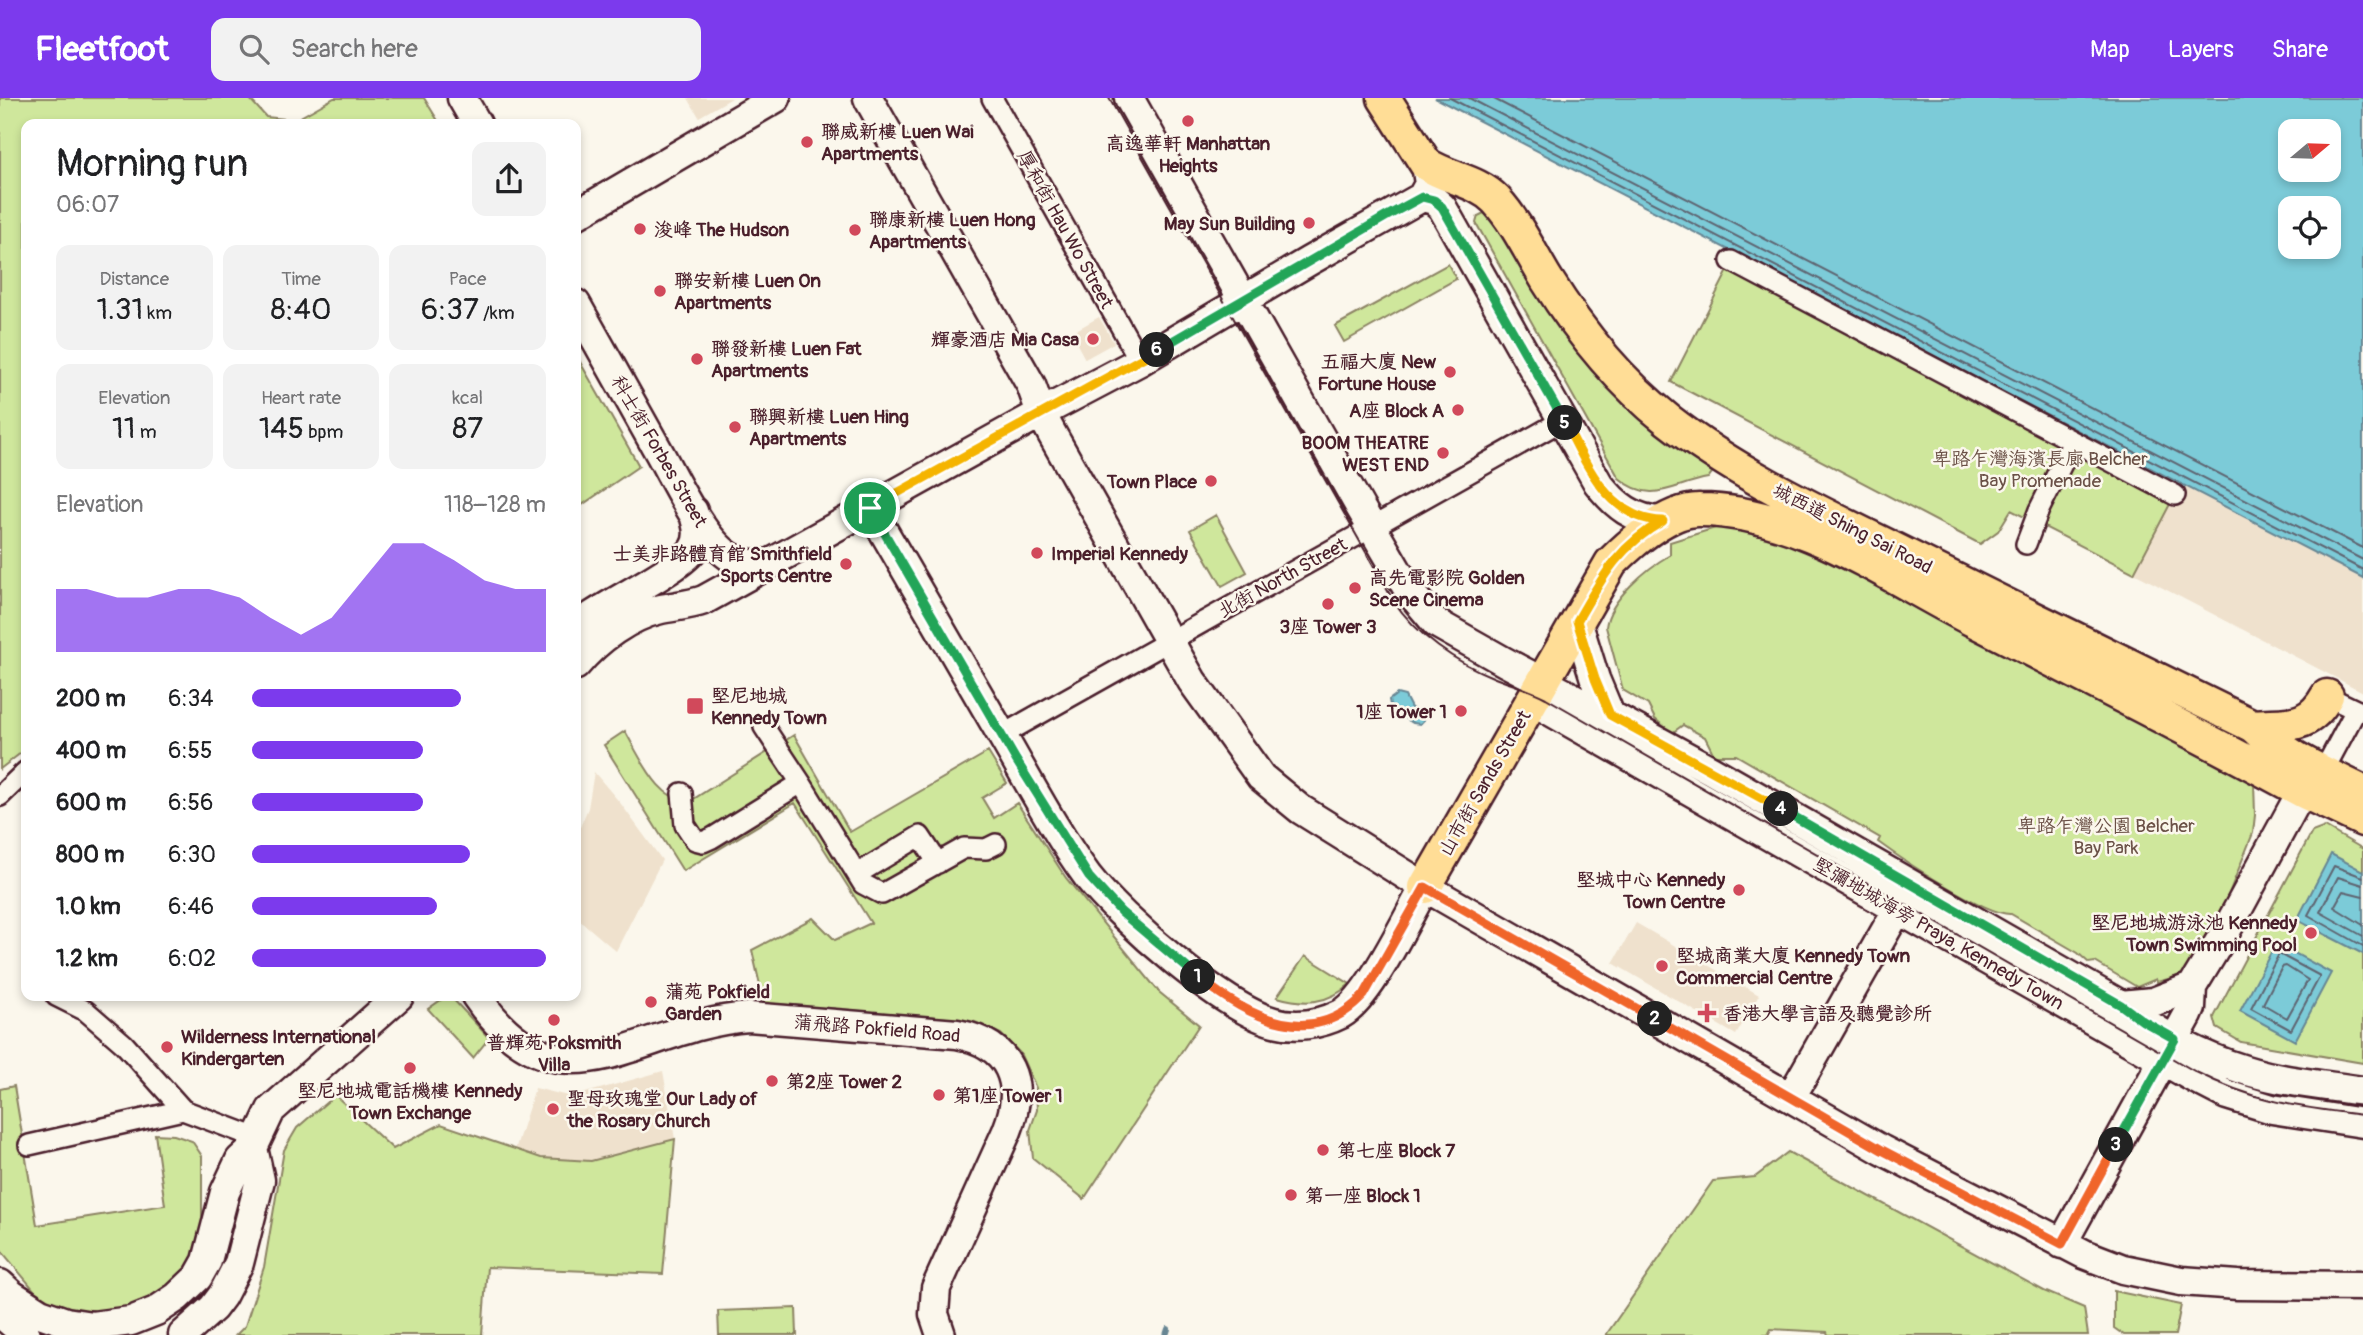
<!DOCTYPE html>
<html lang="en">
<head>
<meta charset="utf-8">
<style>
  body { margin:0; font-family:Pangolin,"LXGW WenKai TC",sans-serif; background:#f2f2f2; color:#202124; height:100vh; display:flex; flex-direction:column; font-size:26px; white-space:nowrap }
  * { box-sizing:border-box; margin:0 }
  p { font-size:23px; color:#757577 }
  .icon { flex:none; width:38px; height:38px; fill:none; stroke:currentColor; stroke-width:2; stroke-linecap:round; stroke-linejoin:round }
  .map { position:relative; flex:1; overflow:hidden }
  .sheet { position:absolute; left:21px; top:21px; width:560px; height:882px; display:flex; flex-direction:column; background:#fff; border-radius:14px; box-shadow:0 4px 10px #0003 }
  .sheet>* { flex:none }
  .needle { width:46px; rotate:71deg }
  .tools { position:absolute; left:2278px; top:21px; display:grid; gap:14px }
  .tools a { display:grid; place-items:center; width:63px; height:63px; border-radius:14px; background:#fff; box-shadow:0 4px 10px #0003; font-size:35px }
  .pin { position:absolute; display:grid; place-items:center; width:60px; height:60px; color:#fff; margin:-30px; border:4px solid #fff; border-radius:50%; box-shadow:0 2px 7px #0007 }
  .km { position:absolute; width:35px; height:35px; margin:-18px; border-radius:50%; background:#222; color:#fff; font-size:19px; line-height:35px; text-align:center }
  .round { display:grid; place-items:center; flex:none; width:74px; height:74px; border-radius:14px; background:#f2f2f2 }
  .head { display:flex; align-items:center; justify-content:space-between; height:119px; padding:0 35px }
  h1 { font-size:38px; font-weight:600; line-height:52px }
  .figures { display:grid; grid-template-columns:repeat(3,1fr); gap:10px; height:119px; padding:7px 35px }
  .figures div { display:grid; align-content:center; border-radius:14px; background:#f2f2f2; text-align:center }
  .figures b { font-size:30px; font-weight:600 }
  .figures small { font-size:19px; font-weight:400 }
  .figures p { font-size:19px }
  .chart { height:196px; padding:14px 35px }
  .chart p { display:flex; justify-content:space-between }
  .chart svg { width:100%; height:126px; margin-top:7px; fill:#7c3aed; opacity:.7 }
  ul { padding:0 35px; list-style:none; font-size:23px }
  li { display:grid; grid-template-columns:112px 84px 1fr; align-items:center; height:52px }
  li i { height:18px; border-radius:9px; background:#7c3aed }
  header { display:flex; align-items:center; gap:42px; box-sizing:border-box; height:98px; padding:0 35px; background:#7c3aed; color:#fff }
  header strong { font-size:33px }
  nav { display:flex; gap:38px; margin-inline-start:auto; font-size:24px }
  .search { width:490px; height:63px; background:#f2f2f2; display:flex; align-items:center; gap:18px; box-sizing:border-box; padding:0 24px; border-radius:14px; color:#757577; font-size:26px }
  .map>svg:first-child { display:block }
  .built { fill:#efe1cd }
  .green { fill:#cfe79c; stroke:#8c8364; stroke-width:2 }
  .water { fill:#7bcbd8; stroke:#678693; stroke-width:2; fill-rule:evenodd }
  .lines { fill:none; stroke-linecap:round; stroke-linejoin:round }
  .shore { stroke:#5e6470; stroke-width:2 }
  .stream { stroke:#678693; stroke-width:6 }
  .street-casing { stroke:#4a1f2b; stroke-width:24 }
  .secondary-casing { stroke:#4a1f2b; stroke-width:33 }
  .primary-casing { stroke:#4a1f2b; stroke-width:37 }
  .street { stroke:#fbf7ec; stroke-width:19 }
  .secondary { stroke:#fbf7ec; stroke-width:28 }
  .primary { stroke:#ffdd96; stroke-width:32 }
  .tram { stroke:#4a1f2b; stroke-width:2 }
  .split-1-casing { stroke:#fff; stroke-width:14 }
  .split-2-casing { stroke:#fff; stroke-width:14 }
  .split-3-casing { stroke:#fff; stroke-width:14 }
  .split-4-casing { stroke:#fff; stroke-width:14 }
  .split-5-casing { stroke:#fff; stroke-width:14 }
  .split-6-casing { stroke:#fff; stroke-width:14 }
  .split-7-casing { stroke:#fff; stroke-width:14 }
  .split-1 { stroke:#22a559; stroke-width:9 }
  .split-2 { stroke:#f0652b; stroke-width:9 }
  .split-3 { stroke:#f0652b; stroke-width:9 }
  .split-4 { stroke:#22a559; stroke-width:9 }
  .split-5 { stroke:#f5b400; stroke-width:9 }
  .split-6 { stroke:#22a559; stroke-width:9 }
  .split-7 { stroke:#f5b400; stroke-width:9 }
  .poi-dot { fill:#d1495b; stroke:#fbf7ec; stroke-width:2.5 }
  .labels { text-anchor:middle; stroke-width:5; stroke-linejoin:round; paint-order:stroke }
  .poi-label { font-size:19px; font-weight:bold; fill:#4a1f2b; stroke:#fbf7ec; text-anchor:start }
  .street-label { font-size:19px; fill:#4a1f2b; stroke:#fbf7ec }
  .park-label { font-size:19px; fill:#6b5147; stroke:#fbf7ec }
</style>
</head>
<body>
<header>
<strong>Fleetfoot</strong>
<div class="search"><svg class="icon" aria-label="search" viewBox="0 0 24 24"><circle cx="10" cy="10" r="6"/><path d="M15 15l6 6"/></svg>Search here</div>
<nav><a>Map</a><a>Layers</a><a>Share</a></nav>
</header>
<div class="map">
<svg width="2363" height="1237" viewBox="0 0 2363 1237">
  <rect width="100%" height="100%" fill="#fbf7ec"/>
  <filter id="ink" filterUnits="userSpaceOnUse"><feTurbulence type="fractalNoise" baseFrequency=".0143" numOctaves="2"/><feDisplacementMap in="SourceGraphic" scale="14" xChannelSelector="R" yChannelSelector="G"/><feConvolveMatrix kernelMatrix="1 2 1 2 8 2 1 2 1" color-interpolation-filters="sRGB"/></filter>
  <g filter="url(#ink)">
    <!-- built -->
    <path class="built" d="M688,0H732L699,19Z
      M2363,78V594L2134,475L2180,387L2329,149V110Z
      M1099,219L1114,245L1085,261L1071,235Z
      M594,674L621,706L662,762L616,853L576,819V739L588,710Z
      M1636,825L1759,897L1736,937L1613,865Z
      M663,973L675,1041L591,1063L541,1060L515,1052L535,990L568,998L582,996Z"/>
    <!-- green -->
    <path class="green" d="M0,0H249L266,19L295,22L334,0H424L440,26H26V651L0,671Z
      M1486,114L1717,368L1708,380C1673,386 1652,408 1619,380L1476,125L1478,118Z
      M1737,155L2180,387L2134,475L2011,412L1998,433L1980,446L1671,284Z
      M1448,166L1456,181L1344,244L1335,228Z
      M576,257L639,368L576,411Z
      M1216,417L1247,474L1222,488L1190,432Z
      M1725,427L1765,435L1822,459L2254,683L2255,717L2253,735L2198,873L2157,884L2156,881L2137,889L2095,864L2089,865L2078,855L2011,816C1987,818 1901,761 1878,744L1880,740L1736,657H1714L1705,639L1683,627L1672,635L1655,621L1648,607L1623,592L1606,529C1609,502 1647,470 1670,457V444Z
      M625,633C639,657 662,713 695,700L794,637L850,734L988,654L1007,685L982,700L994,720L1017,705L1066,780L1159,894L1199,927L1084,1101L1033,1060L1030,1032L1037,1012L1036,990L1020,955L1001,936L975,924L959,921L764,905L752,852L813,820L835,842L871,825L795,705L683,773L604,647Z
      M2325,729L2363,751V965L2241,944L2217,930L2214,919L2312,734Z
      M1305,858L1350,886C1328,906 1305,907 1277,899Z
      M445,899L452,900L489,940L473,960L428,911Z
      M14,988L37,1127L165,1107L155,1036L174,1037L192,1043L202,1058V1124L198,1154L183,1176L162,1193L136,1206L105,1214L67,1211L39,1198L4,1156L0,1150V991Z
      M335,997L393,1051L441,1026L541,1060L591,1063L675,1041L663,1176L487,1169L482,1237H236L245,1228L264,1169L284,1052L297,1030Z
      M1788,1054L2044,1193L2084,1210L2088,1237H1828L1827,1234L1771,1231L1768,1237H1606L1713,1083L1755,1079Z
      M2114,1193L2181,1207L2175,1237H2124L2114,1230Z
      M796,1210L797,1237H719L718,1213Z"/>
    <!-- water -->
    <path class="water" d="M1435,0H2363V480ZM2329,33V72H2291V33ZM2329,110V149H2291V110Z
      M1397,596L1405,598L1411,610L1422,616L1424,622L1420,626L1413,625L1391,612L1389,602Z
      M2331,756L2363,773V856L2297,822Z
      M2276,845L2331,875L2295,943L2240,913Z"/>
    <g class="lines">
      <!-- shore -->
      <path class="shore" d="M1450,0L2363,472
        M1469,0L2363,462
        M1492,0L2363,450
        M2363,779L2334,768L2308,817L2363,848
        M2363,787L2338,779L2320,814L2363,838
        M2363,798L2343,793L2334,809L2363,827
        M2279,856L2320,878L2291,932L2251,910Z
        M2282,869L2286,868L2308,882L2287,920L2263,906Z"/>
      <!-- stream -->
      <path class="stream" d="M1166,1237L1168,1231"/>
      <defs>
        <path id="street" d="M992,0L1140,263
          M1731,163L2175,397
          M2026,446L2039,412L2073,344
          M764,629L801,685
          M1002,637L1563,322
          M2323,674L2356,612L2327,598
          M682,695L685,727L695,742L703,744L712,740L801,685L863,786L882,796L964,750L986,751L996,746
          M0,698L26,673
          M857,776L920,738L938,765
          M56,898L86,913L124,946L183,1012
          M29,1047L183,1012L257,1040"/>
        <path id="secondary" d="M462,0L477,26
          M868,0L1031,287L1041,315L1052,336L1192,583L1261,679L1300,711L1425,789L1807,1009L1882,1052L2084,1156L2123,1171L2181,1183L2238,1187L2363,1188
          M1129,0L1360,409L1409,493L1436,525L1505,564L1585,606L1610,617L1711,672L2121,907C2156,935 2202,959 2245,972C2283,984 2324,987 2363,993
          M1422,99L1434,102L1442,109L1598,385C1615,407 1634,423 1663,423
          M576,117L776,0
          M576,206C604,256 632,306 660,356C676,385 702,440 729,458C742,467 755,467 770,465
          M870,410C913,485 957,559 1000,634C1028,682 1055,734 1088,779C1121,821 1224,911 1274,924C1297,930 1321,926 1341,916C1370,900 1406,821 1425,789
          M1577,523L1595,581L1610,617
          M576,529C601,508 682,471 694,450C701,438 697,426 693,413
          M576,567C597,542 629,518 661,511C676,508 690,507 704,502L1041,315L1140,263L1309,163L1422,99L1429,86L1426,66
          M1531,602L2194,980L2227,997L2272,1011L2363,1025
          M476,898C561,1022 638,926 749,919L957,936C1011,946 1026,986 1007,1033L936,1190L934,1216L941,1237
          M2121,907L2153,904L2192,889
          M1791,999L1907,795
          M2062,1146L2188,917L2191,910L2192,889L2226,833L2302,693L2318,678
          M0,1186L12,1197L40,1215L66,1224L92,1228L131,1223L156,1213L177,1199L198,1179L207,1163L225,1094L240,1062L253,1050L271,1012L399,898
          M0,1215L26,1237
          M183,1237L213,1210L222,1198L239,1165L260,1082L253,1050"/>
        <path id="primary" d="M1384,0L1426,66C1449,81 1476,82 1496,102C1517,125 1531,156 1547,182C1580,235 1619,283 1668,322C1736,375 1815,412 1892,450C2012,510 2133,569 2253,628C2284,658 2325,675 2363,694
          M2253,628C2288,625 2308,632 2327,598
          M1425,789L1611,465C1632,444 1669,411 1700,412C1799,413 1887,478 1973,522C2083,578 2194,634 2302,693L2363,722"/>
      </defs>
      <!-- street casing -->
      <use href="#street" class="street-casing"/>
      <!-- secondary casing -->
      <use href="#secondary" class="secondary-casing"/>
      <!-- primary casing -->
      <use href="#primary" class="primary-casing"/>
      <!-- street -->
      <use href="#street" class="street"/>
      <!-- secondary -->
      <use href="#secondary" class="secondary"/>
      <!-- primary -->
      <use href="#primary" class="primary"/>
      <!-- tram -->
      <path class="tram" d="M1109,0L1393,502C1417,538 1455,564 1495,580C1513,587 1529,591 1546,600L2196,974C2255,1004 2298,1009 2363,1017"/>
    </g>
  </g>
  <g class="lines" filter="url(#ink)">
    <defs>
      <path id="split-1" d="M870,410L1016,662L1089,779L1121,814L1198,879"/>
      <path id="split-2" d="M1198,879C1246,918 1312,954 1364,897L1425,789L1655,921"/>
      <path id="split-3" d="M1655,921L1882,1052L2062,1146L2116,1047"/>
      <path id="split-4" d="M1781,711L2121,907L2143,923L2175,941L2116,1047"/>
      <path id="split-5" d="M1565,325C1587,366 1608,422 1663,423C1617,449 1602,480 1577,523L1595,581L1610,617L1781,711"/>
      <path id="split-6" d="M1157,252L1387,118L1422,99L1434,102L1442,109L1565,325"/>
      <path id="split-7" d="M870,410L1157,252"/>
    </defs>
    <!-- split-1 casing -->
    <use href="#split-1" class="split-1-casing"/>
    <!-- split-2 casing -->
    <use href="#split-2" class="split-2-casing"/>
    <!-- split-3 casing -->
    <use href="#split-3" class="split-3-casing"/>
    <!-- split-4 casing -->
    <use href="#split-4" class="split-4-casing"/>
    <!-- split-5 casing -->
    <use href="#split-5" class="split-5-casing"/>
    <!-- split-6 casing -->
    <use href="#split-6" class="split-6-casing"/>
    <!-- split-7 casing -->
    <use href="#split-7" class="split-7-casing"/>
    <!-- split-1 -->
    <use href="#split-1" class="split-1"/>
    <!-- split-2 -->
    <use href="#split-2" class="split-2"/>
    <!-- split-3 -->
    <use href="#split-3" class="split-3"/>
    <!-- split-4 -->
    <use href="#split-4" class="split-4"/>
    <!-- split-5 -->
    <use href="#split-5" class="split-5"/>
    <!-- split-6 -->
    <use href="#split-6" class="split-6"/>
    <!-- split-7 -->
    <use href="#split-7" class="split-7"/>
  </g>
  <!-- markers -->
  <g class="poi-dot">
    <circle cx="1188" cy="23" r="7"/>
    <circle cx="807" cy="44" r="7"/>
    <circle cx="1309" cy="125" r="7"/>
    <circle cx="640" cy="131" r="7"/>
    <circle cx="855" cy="132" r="7"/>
    <circle cx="660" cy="193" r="7"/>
    <circle cx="1093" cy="241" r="7"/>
    <circle cx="697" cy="261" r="7"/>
    <circle cx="1450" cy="274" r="7"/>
    <circle cx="1458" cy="312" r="7"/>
    <circle cx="735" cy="329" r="7"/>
    <circle cx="1443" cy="355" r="7"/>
    <circle cx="1211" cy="383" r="7"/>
    <circle cx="1037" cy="455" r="7"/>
    <circle cx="846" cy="466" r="7"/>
    <circle cx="1355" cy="490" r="7"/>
    <circle cx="1328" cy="506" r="7"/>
    <rect x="686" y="599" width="18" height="18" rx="3.5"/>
    <circle cx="1461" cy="613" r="7"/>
    <circle cx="1739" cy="792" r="7"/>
    <circle cx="2311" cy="835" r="7"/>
    <circle cx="1662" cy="868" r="7"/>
    <circle cx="651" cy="904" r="7"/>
    <path d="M1703.5 904.5h7v7h7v7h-7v7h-7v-7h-7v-7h7z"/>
    <circle cx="554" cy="922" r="7"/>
    <circle cx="167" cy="949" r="7"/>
    <circle cx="410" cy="970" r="7"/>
    <circle cx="772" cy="983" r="7"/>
    <circle cx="939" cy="997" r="7"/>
    <circle cx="553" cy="1011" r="7"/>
    <circle cx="1323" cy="1052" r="7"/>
    <circle cx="1291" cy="1097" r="7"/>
  </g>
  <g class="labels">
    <!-- poi labels -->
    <g class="poi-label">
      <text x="821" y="40">聯威新樓 Luen Wai<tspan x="821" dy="22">Apartments</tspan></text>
      <text x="1188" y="52" text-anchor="middle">高逸華軒 Manhattan<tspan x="1188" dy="22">Heights</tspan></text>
      <text x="869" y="128">聯康新樓 Luen Hong<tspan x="869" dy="22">Apartments</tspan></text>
      <text x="1295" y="132" text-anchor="end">May Sun Building</text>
      <text x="654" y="138">浚峰 The Hudson</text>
      <text x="674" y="189">聯安新樓 Luen On<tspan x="674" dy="22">Apartments</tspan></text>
      <text x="1079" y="248" text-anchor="end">輝豪酒店 Mia Casa</text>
      <text x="711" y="257">聯發新樓 Luen Fat<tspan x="711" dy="22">Apartments</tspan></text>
      <text x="1436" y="270" text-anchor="end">五福大廈 New<tspan x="1436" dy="22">Fortune House</tspan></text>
      <text x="1444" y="319" text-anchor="end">A座 Block A</text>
      <text x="749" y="325">聯興新樓 Luen Hing<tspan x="749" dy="22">Apartments</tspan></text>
      <text x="1429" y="351" text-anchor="end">BOOM THEATRE<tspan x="1429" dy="22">WEST END</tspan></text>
      <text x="1197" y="390" text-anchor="end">Town Place</text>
      <text x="832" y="462" text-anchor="end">士美非路體育館 Smithfield<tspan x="832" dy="22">Sports Centre</tspan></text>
      <text x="1051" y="462">Imperial Kennedy</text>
      <text x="1369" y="486">高先電影院 Golden<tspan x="1369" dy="22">Scene Cinema</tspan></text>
      <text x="1328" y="535" text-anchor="middle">3座 Tower 3</text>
      <text x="711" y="604">堅尼地城<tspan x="711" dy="22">Kennedy Town</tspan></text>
      <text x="1447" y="620" text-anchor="end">1座 Tower 1</text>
      <text x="1725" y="788" text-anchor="end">堅城中心 Kennedy<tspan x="1725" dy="22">Town Centre</tspan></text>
      <text x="2297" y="831" text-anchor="end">堅尼地城游泳池 Kennedy<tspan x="2297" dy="22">Town Swimming Pool</tspan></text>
      <text x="1676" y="864">堅城商業大廈 Kennedy Town<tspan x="1676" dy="22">Commercial Centre</tspan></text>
      <text x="665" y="900">蒲苑 Pokfield<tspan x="665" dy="22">Garden</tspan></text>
      <text x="1723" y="922">香港大學言語及聽覺診所</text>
      <text x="181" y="945">Wilderness International<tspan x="181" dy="22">Kindergarten</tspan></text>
      <text x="554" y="951" text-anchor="middle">普輝苑 Poksmith<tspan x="554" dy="22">Villa</tspan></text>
      <text x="786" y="990">第2座 Tower 2</text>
      <text x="410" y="999" text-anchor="middle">堅尼地城電話機樓 Kennedy<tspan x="410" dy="22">Town Exchange</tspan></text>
      <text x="953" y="1004">第1座 Tower 1</text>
      <text x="567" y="1007">聖母玫瑰堂 Our Lady of<tspan x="567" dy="22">the Rosary Church</tspan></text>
      <text x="1337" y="1059">第七座 Block 7</text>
      <text x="1305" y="1104">第一座 Block 1</text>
    </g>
    <!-- street labels -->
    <g class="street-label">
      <text transform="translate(1066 131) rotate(61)" y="7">厚和街 Hau Wo Street</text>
      <text transform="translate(660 353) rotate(60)" y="7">科士街 Forbes Street</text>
      <text transform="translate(1853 430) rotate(27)" y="7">城西道 Shing Sai Road</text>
      <text transform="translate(1282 479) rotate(-29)" y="7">北街 North Street</text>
      <text transform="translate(1484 685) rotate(-60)" y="7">山市街 Sands Street</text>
      <text transform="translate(1939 835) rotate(30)" y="7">堅彌地城海旁 Praya, Kennedy Town</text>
      <text transform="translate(877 930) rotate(5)" y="7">蒲飛路 Pokfield Road</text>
    </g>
    <!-- park labels -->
    <g class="park-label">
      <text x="2040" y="367">卑路乍灣海濱長廊 Belcher<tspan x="2040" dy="22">Bay Promenade</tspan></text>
      <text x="2106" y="734">卑路乍灣公園 Belcher<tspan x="2106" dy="22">Bay Park</tspan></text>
    </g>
  </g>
</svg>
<div class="tools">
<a><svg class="needle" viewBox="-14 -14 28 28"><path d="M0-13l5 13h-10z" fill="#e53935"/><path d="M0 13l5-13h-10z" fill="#757577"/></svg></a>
<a><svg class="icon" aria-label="locate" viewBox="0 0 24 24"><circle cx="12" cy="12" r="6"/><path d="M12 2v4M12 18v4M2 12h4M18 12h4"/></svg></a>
</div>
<div class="pin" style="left:870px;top:410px;background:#1e9e55"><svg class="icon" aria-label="arrive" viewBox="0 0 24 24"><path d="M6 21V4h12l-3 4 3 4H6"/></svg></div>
<b class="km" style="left:1198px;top:879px">1</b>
<b class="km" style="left:1655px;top:921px">2</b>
<b class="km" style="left:2116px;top:1047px">3</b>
<b class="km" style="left:1781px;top:711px">4</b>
<b class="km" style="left:1565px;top:325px">5</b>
<b class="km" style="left:1157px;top:252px">6</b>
<section class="sheet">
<div class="head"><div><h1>Morning run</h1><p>06:07</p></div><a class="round"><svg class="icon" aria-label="share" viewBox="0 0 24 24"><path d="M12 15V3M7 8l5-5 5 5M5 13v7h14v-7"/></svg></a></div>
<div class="figures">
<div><p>Distance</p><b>1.31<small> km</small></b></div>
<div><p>Time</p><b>8:40</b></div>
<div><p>Pace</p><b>6:37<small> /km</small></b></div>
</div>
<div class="figures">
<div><p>Elevation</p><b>11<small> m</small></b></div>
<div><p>Heart rate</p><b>145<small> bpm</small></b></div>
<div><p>kcal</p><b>87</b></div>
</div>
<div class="chart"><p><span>Elevation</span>118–128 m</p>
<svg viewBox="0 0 160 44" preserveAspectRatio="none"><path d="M0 44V22L10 22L20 25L30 25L40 22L50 22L60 25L70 32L80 38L90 32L100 19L110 6L120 6L130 12L140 19L150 22L160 22V44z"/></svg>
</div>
<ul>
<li><b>200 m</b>6:34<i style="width:71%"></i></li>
<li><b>400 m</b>6:55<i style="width:58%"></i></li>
<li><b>600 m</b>6:56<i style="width:58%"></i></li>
<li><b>800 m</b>6:30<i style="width:74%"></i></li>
<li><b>1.0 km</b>6:46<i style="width:63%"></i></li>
<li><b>1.2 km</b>6:02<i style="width:100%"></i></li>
</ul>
</section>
</div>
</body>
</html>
